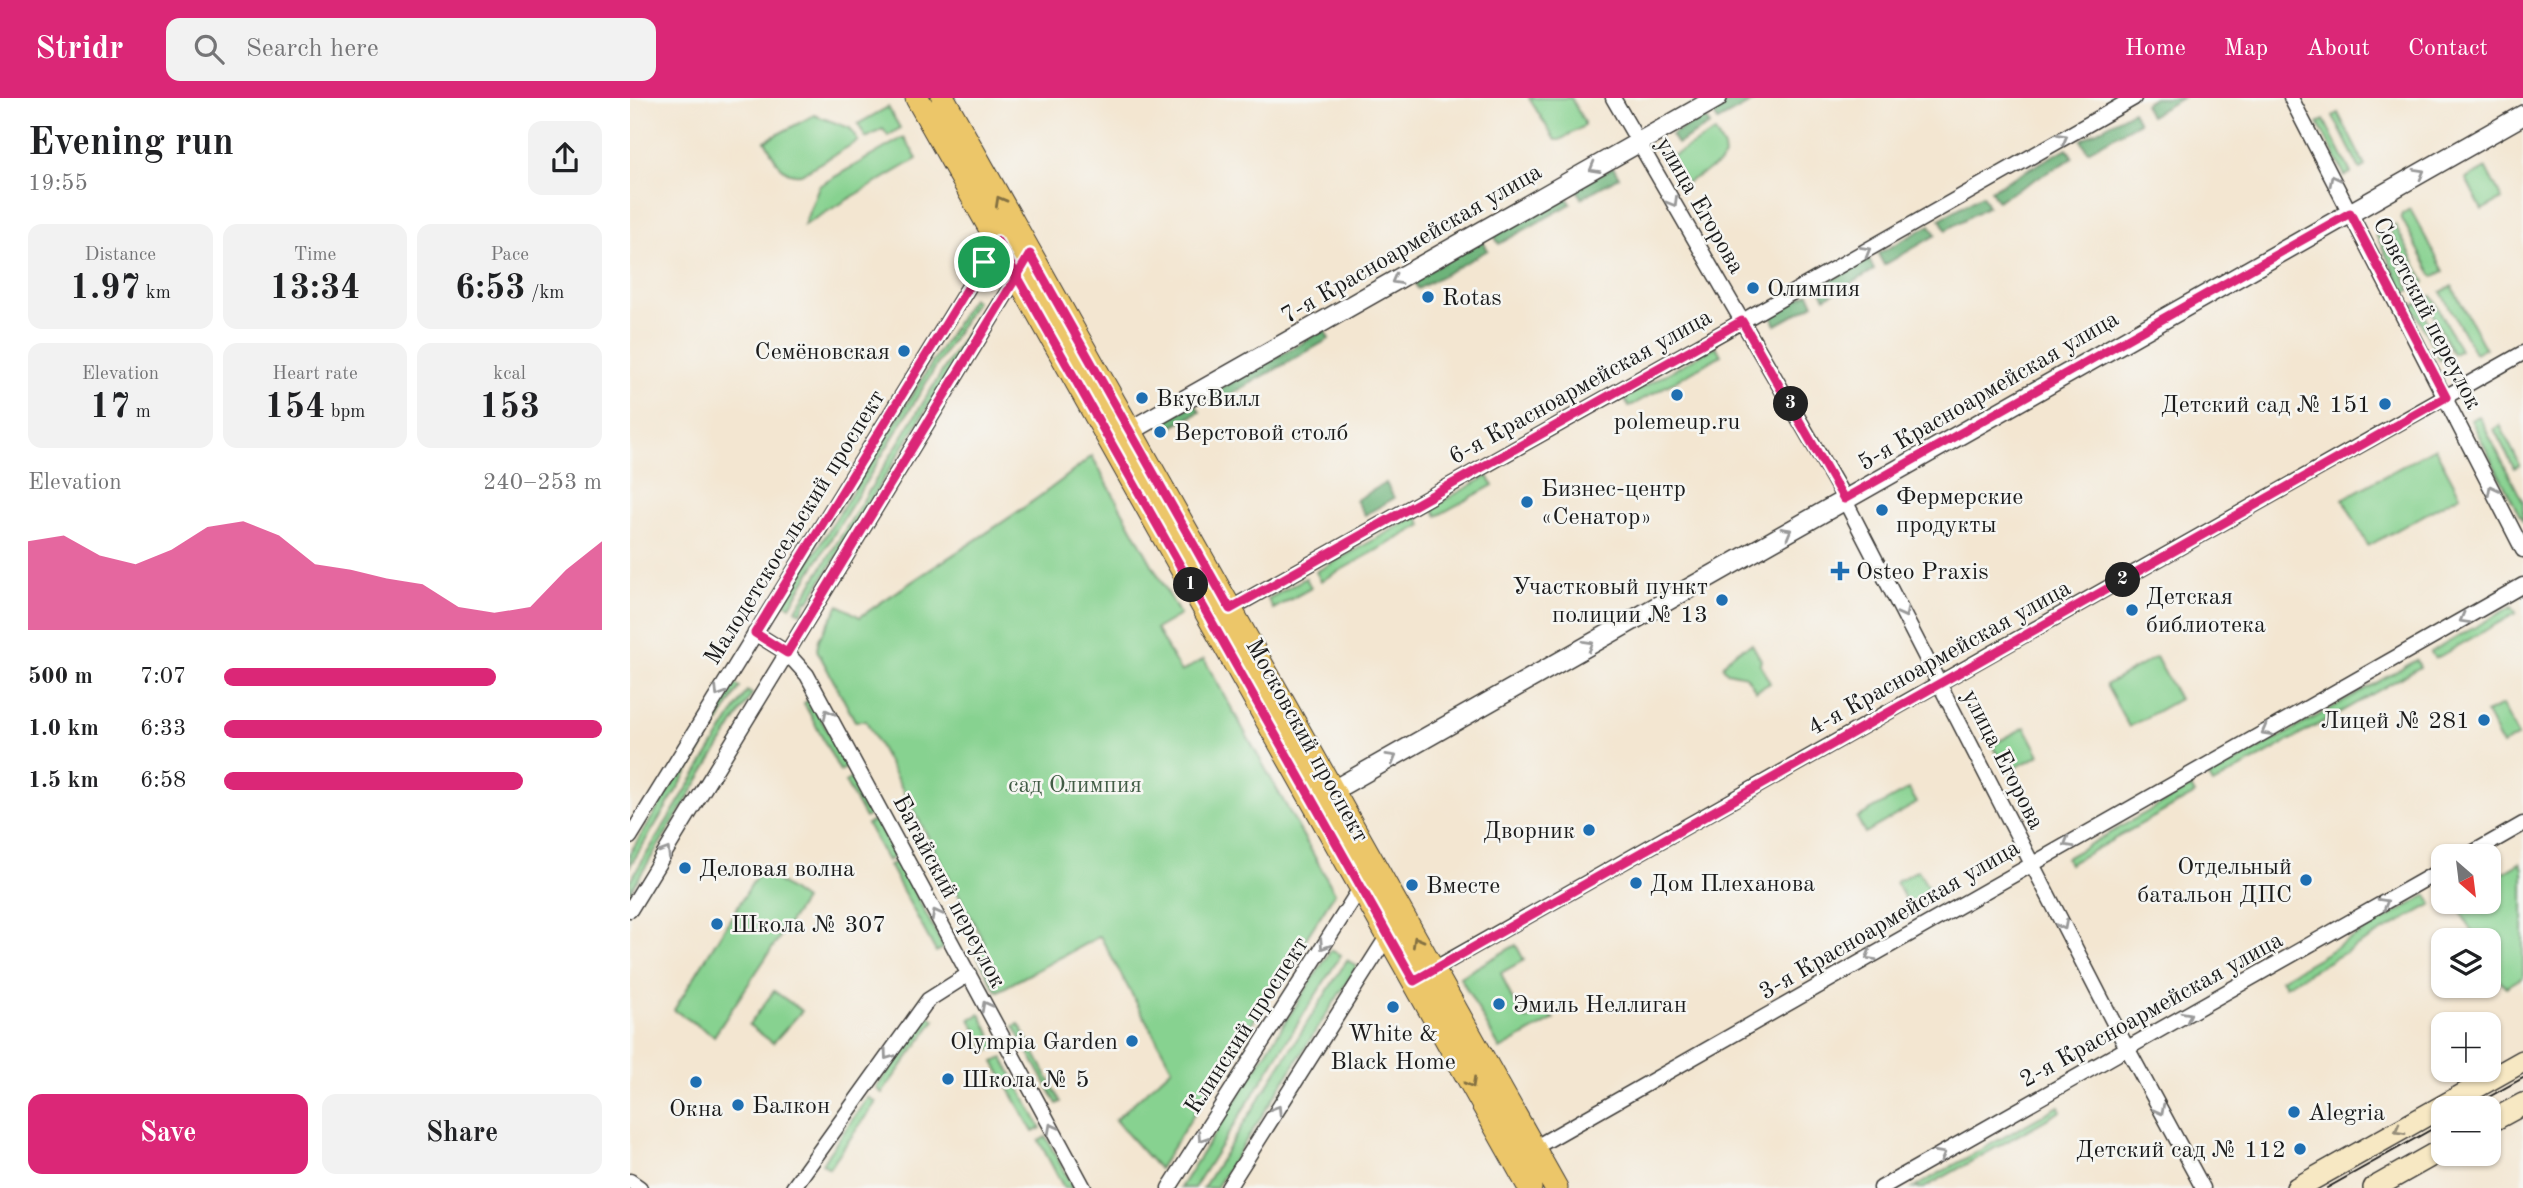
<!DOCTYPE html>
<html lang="en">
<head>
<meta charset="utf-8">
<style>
  body { margin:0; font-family:"Old Standard TT",serif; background:#f2f2f2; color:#202124; height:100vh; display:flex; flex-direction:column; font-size:26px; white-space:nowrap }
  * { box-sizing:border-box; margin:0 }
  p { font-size:23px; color:#757577 }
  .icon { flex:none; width:38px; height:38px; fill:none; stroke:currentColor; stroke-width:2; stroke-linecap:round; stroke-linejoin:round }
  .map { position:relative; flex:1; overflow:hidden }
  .details { display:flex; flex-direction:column; background:#fff; width:630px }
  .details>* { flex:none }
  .needle { width:46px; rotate:152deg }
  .fabs { position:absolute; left:1801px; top:746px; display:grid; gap:14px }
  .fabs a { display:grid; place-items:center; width:70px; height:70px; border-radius:14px; background:#fff; box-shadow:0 2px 5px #0004; font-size:35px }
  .pin { position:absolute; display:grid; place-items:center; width:60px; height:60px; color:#fff; margin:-30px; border:4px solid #fff; border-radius:50%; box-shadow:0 2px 7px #0007 }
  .km { position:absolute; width:35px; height:35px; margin:-18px; border-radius:50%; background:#222; color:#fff; font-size:19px; line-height:35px; text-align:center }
  .round { display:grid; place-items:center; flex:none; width:74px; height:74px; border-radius:14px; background:#f2f2f2 }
  .head { display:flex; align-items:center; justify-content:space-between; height:119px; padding:0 28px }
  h1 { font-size:38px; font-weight:800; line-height:52px }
  .stats { display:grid; grid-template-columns:repeat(3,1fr); gap:10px; height:119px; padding:7px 28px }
  .stats div { display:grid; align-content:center; border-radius:14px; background:#f2f2f2; text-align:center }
  .stats b { font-size:35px; font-weight:800 }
  .stats small { font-size:19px; font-weight:400 }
  .stats p { font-size:19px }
  .chart { height:196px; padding:14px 28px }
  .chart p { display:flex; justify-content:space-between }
  .chart svg { width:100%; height:126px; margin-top:7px; fill:#db2777; opacity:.7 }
  .button { display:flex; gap:14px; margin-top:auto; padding:14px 28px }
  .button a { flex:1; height:80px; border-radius:14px; background:#db2777; color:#fff; font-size:28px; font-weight:800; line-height:80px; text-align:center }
  .button a+a { background:#f2f2f2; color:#202124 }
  ul { padding:0 28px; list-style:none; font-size:23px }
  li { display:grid; grid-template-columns:112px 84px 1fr; align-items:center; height:52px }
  li i { height:18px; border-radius:9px; background:#db2777 }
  header { display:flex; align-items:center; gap:42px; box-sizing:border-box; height:98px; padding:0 35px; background:#db2777; color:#fff }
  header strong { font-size:33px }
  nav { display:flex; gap:38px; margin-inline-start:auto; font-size:24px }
  .search { width:490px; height:63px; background:#f2f2f2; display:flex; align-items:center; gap:18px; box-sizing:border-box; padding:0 24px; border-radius:14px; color:#757577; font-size:26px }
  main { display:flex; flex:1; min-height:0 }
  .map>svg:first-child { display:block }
  .green { fill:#87d290; stroke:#527756; stroke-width:2 }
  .forest { fill:#6db47a; stroke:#44684b; stroke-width:2 }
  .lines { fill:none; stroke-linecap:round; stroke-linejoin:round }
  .minor-casing { stroke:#3c3a37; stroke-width:17 }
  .tertiary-casing { stroke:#3c3a37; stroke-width:22 }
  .secondary-casing { stroke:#3c3a37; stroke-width:24 }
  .primary-casing { stroke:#3c3a37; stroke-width:25 }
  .minor { stroke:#fff; stroke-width:14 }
  .tertiary { stroke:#fff; stroke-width:19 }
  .secondary { stroke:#f7e8c3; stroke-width:21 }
  .primary { stroke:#ecc669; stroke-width:23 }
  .tram { stroke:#1c1c1c; stroke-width:2 }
  .oneway { stroke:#999 }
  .oneway2 { stroke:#847142 }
  .oneway3 { stroke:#948c78 }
  .route-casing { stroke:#fff; stroke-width:14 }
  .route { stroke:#db2777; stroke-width:9 }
  .poi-dot { fill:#1f6fb2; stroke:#f6f6f2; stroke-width:2.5 }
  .labels { text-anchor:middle; stroke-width:5; stroke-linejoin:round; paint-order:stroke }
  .street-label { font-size:24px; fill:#1c1c1c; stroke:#f6f6f2 }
  .poi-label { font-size:24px; fill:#1c1c1c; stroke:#f6f6f2; text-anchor:start }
  .park-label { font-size:24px; fill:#415c45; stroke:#f6f6f2 }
</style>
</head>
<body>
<header>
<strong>Stridr</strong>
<div class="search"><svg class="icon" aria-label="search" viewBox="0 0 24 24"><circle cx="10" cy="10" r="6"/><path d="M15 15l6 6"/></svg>Search here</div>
<nav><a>Home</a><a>Map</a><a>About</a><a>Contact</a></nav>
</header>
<main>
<section class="details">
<div class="head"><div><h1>Evening run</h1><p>19:55</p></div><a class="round"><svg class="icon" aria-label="share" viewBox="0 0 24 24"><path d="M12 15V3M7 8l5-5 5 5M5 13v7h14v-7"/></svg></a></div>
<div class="stats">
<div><p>Distance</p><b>1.97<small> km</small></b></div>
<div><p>Time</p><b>13:34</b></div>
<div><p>Pace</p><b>6:53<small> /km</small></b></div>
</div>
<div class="stats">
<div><p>Elevation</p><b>17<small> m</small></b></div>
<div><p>Heart rate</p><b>154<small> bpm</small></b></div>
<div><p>kcal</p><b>153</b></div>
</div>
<div class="chart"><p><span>Elevation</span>240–253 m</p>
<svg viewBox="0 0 160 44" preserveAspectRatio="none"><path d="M0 44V13L10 11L20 18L30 21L40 16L50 8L60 6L70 11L80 21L90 23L100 26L110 28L120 36L130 38L140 36L150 23L160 13V44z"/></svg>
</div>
<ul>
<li><b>500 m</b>7:07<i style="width:72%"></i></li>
<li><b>1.0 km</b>6:33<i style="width:100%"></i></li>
<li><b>1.5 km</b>6:58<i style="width:79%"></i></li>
</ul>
<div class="button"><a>Save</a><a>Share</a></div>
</section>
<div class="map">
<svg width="1893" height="1090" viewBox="0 0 1893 1090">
  <rect width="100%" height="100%" fill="#f6f6f2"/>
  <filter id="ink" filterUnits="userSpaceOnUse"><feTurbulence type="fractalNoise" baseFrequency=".0143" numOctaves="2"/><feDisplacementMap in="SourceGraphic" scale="14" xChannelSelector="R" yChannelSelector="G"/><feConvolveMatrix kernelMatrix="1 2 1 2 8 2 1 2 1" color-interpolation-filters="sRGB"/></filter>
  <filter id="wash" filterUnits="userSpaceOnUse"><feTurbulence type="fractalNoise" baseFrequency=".00686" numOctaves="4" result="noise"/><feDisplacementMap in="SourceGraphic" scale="28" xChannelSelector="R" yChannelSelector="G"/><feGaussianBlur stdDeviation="1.57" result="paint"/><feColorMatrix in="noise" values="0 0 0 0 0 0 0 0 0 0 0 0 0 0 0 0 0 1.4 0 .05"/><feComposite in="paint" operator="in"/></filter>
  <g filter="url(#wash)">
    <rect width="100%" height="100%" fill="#f3e6d1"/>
    <!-- green -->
    <path class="green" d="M899,0H941L954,24V28L930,42H925Z
      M258,9L270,30L258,38L253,31L236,40L228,26Z
      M1708,15L1735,68L1730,71L1703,18Z
      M184,17L220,30L228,43L171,76C150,79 145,59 135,43Z
      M1694,22L1721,75L1715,78L1688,25Z
      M1085,34L1094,50L1095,59L1089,66L1056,85L1041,59Z
      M274,39L287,61L174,127L189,88Z
      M1856,70L1872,101L1852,112L1836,81Z
      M1780,111L1814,173L1803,179L1771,119L1772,116Z
      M1765,127L1795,184L1788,188L1759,130Z
      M1752,134L1781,192L1775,195L1746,137Z
      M1822,188L1855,250L1845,255L1811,194Z
      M1802,198L1830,252L1823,256L1795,201Z
      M342,200L346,203L160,508L154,505Z
      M1788,205L1817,259L1810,262L1782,208Z
      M353,207L358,210L179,503L177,502L171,515L166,512Z
      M1086,248L1091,257L999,309L994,300Z
      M1849,318L1893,404V424L1841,322Z
      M1870,327L1890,367L1884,370L1864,331Z
      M1805,350L1830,397L1738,448L1713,401Z
      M462,358L550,517L526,531L551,574L574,561L705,795L529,1071L485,1022L542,970L470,838L368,893L365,891L345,853L355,846L236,623H225L187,552L189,541L209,507L230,519C307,464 389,419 462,358Z
      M858,378L863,387L807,418L802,409Z
      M787,418L792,427L691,483L686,474Z
      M676,480L681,490L643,511L638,501Z
      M1882,508L1886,515L1805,561L1801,554Z
      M1122,546L1131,562L1130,566L1140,585L1126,593L1116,578L1097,574L1093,569C1097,557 1111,551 1122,546Z
      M1526,559L1549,601L1499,629L1476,587Z
      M1787,562L1790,569L1583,686L1579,679Z
      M105,586L110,589L0,768V755Z
      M117,593L122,596L0,794V783Z
      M180,601L217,669L210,673L174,605Z
      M1872,607L1888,638L1872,647L1856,615Z
      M1395,629L1410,657L1377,674L1362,647Z
      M223,679L242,716L235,720L215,684Z
      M1561,689L1565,696L1439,766L1436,760Z
      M1279,691L1287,705L1235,735L1227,720Z
      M246,722L265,759L257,763L237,726Z
      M268,763L314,850L306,854L259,767Z
      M1890,765L1893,771V879L1876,889C1861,878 1858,859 1858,842H1846L1825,803H1858L1859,783Z
      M131,771L174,802L84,938L44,912Z
      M1288,772L1304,800L1281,812L1266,784Z
      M1797,797L1802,806L1655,888L1651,881Z
      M886,847L894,862L871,875L882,901L897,922L918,910L924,921L870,951L830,879Z
      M701,852L711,857L564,1090H550Z
      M717,862L727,868L586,1090H573Z
      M144,893L172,913L143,945L119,927Z
      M350,916L367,949L358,953L340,921Z
      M298,917L305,922L252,995L246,990Z
      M389,926L431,1004L427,1006L384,928Z
      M373,960L411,1030L403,1034L364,964Z
      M238,999L246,1004L199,1070L192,1065Z
      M1429,1008L1431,1013L1294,1090H1283Z
      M416,1039L443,1090H434L409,1043Z"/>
    <!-- forest -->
    <path class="forest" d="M1105,0H1129L1088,23L1082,13Z
      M1524,0H1552L1520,18L1514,6Z
      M1503,13L1509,24L1458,53L1451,42Z
      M1074,18L1080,27L1047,46L1041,37Z
      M1437,50L1443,60L1367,103L1361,92Z
      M983,69L989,79L951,100L946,90Z
      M935,96L941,106L869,146L863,136Z
      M1352,97L1358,108L1316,132L1310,121Z
      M1300,127L1306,137L1254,167L1248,156Z
      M852,143L858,152L788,191L783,182Z
      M1239,161L1244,172L1195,200L1189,189Z
      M1179,195L1184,206L1146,227L1141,217Z
      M695,232L699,241L582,307L577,298Z
      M565,305L570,314L535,333L530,325Z
      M756,385L764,400L735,417L726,402Z"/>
  </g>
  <g filter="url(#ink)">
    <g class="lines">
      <defs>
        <path id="minor" d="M983,0L1208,389L1489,935L1573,1090
          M1661,0L1893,452
          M600,511L1093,234L1504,0
          M125,535L157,555L177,577L454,1090
          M0,739L367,143
          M1837,758L1893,726
          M0,812L389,175
          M797,875L1893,255
          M904,1050L1893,487
          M0,1083L10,1090
          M163,1090L298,902L339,876
          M539,1090L731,789
          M598,1090L760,834
          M1251,1090L1813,771"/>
        <path id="tertiary" d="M500,333L1087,0
          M702,693L1893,17"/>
        <path id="secondary" d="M1858,1025L1893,1006
          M1667,1090L1893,963
          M1744,1090L1813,1051"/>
        <path id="primary" d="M287,0L900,1090
          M313,0L926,1090"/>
      </defs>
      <!-- minor casing -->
      <use href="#minor" class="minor-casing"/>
      <!-- tertiary casing -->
      <use href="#tertiary" class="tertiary-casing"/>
      <!-- secondary casing -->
      <use href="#secondary" class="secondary-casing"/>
      <!-- primary casing -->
      <use href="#primary" class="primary-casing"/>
      <!-- minor -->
      <use href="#minor" class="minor"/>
      <!-- tertiary -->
      <use href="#tertiary" class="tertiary"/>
      <!-- secondary -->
      <use href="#secondary" class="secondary"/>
      <!-- primary -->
      <use href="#primary" class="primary"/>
      <!-- tram -->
      <path class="tram" d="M1839,1010L1893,980
        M1697,1090L1813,1025"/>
    </g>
    <!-- one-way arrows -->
    <defs><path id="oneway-chevron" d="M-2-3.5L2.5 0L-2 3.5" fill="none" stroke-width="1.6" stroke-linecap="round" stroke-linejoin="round" transform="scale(1.75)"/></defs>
    <g class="oneway">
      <use href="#oneway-chevron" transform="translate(1433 40) rotate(-29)"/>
      <use href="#oneway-chevron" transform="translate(964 70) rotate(150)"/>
      <use href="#oneway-chevron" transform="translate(1790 75) rotate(-30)"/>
      <use href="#oneway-chevron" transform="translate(1704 82) rotate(-117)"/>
      <use href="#oneway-chevron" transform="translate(1043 104) rotate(60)"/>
      <use href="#oneway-chevron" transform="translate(1236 153) rotate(-30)"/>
      <use href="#oneway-chevron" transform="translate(766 182) rotate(151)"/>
      <use href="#oneway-chevron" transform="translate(1862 392) rotate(-117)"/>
      <use href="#oneway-chevron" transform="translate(1157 434) rotate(-30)"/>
      <use href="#oneway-chevron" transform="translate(1274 515) rotate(62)"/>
      <use href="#oneway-chevron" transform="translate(1834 521) rotate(151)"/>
      <use href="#oneway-chevron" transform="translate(959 547) rotate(-30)"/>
      <use href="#oneway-chevron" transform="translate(89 594) rotate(122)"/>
      <use href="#oneway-chevron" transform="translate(198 616) rotate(-118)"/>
      <use href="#oneway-chevron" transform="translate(1636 633) rotate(151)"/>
      <use href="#oneway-chevron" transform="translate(762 660) rotate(-30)"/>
      <use href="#oneway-chevron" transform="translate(1438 745) rotate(150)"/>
      <use href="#oneway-chevron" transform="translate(36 754) rotate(-59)"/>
      <use href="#oneway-chevron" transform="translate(1754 805) rotate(-30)"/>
      <use href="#oneway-chevron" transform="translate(306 816) rotate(-118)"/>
      <use href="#oneway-chevron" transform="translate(1433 827) rotate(63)"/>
      <use href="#oneway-chevron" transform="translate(694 847) rotate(123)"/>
      <use href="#oneway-chevron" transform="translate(1240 858) rotate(150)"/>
      <use href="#oneway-chevron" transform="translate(356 908) rotate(-118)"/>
      <use href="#oneway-chevron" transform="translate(1557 918) rotate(-29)"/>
      <use href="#oneway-chevron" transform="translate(258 957) rotate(126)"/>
      <use href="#oneway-chevron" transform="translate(647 1012) rotate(-58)"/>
      <use href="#oneway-chevron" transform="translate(1530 1012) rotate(62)"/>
      <use href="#oneway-chevron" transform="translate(422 1030) rotate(-118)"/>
      <use href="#oneway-chevron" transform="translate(572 1039) rotate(123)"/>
      <use href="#oneway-chevron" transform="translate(1311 1057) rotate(-29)"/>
    </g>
    <g class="oneway2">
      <use href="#oneway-chevron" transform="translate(370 103) rotate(-119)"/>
      <use href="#oneway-chevron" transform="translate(787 843) rotate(-119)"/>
      <use href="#oneway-chevron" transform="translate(841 985) rotate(61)"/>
    </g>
    <use class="oneway3" href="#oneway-chevron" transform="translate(1769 1032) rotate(151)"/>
  </g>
  <g class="lines" filter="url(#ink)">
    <defs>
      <path id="route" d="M354,164L125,535L157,555L387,178L784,883L1816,299L1720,115L1214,401L1112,223L600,511L400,156L387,178L367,143L354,164"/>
    </defs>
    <!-- route casing -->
    <use href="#route" class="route-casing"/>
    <!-- route -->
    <use href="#route" class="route"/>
  </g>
  <!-- markers -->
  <g class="poi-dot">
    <circle cx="1123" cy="190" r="7"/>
    <circle cx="798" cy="199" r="7"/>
    <circle cx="274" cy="253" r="7"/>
    <circle cx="1047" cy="297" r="7"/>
    <circle cx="512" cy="300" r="7"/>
    <circle cx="1755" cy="306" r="7"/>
    <circle cx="530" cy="334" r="7"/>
    <circle cx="897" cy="404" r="7"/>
    <circle cx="1252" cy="412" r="7"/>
    <path d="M1206.5 462.5h7v7h7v7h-7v7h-7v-7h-7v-7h7z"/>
    <circle cx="1092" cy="502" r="7"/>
    <circle cx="1502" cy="512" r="7"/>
    <circle cx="1854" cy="622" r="7"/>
    <circle cx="959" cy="732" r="7"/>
    <circle cx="55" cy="770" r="7"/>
    <circle cx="1676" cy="782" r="7"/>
    <circle cx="1006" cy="785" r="7"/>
    <circle cx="782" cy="787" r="7"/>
    <circle cx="87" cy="826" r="7"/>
    <circle cx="869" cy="906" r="7"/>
    <circle cx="763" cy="909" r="7"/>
    <circle cx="502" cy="943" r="7"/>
    <circle cx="318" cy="981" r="7"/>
    <circle cx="66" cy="984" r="7"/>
    <circle cx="108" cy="1007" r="7"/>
    <circle cx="1664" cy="1014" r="7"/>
    <circle cx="1670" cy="1051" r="7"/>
  </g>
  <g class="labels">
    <!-- street labels -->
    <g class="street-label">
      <text transform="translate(1071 107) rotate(60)" y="8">улица Егорова</text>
      <text transform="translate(781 145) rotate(-30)" y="8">7-я Красноармейская улица</text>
      <text transform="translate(1798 215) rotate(63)" y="8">Советский переулок</text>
      <text transform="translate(950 288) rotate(-29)" y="8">6-я Красноармейская улица</text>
      <text transform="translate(1358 292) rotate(-30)" y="8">5-я Красноармейская улица</text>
      <text transform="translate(164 429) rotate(-58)" y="8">Малодетскосельский проспект</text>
      <text transform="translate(1309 559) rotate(-29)" y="8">4-я Красноармейская улица</text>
      <text transform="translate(678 642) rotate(61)" y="8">Московский проспект</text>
      <text transform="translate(1374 661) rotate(63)" y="8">улица Егорова</text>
      <text transform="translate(320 793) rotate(62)" y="8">Батайский переулок</text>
      <text transform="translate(1259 821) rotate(-30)" y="8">3-я Красноармейская улица</text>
      <text transform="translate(1521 911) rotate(-29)" y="8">2-я Красноармейская улица</text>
      <text transform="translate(616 927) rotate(-57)" y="8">Клинский проспект</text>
    </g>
    <!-- poi labels -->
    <g class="poi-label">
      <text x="1137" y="198">Олимпия</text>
      <text x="812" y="207">Rotas</text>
      <text x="260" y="261" text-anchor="end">Семёновская</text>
      <text x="526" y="308">ВкусВилл</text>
      <text x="1741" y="314" text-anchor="end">Детский сад № 151</text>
      <text x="1047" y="331" text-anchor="middle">polemeup.ru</text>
      <text x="544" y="342">Верстовой столб</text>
      <text x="911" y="398">Бизнес-центр<tspan x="911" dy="28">«Сенатор»</tspan></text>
      <text x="1266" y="406">Фермерские<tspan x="1266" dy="28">продукты</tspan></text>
      <text x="1226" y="481">Osteo Praxis</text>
      <text x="1078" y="496" text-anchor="end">Участковый пункт<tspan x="1078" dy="28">полиции № 13</tspan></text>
      <text x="1516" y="506">Детская<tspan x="1516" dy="28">библиотека</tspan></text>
      <text x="1840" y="630" text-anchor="end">Лицей № 281</text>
      <text x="945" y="740" text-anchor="end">Дворник</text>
      <text x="1662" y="776" text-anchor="end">Отдельный<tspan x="1662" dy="28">батальон ДПС</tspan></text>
      <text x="69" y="778">Деловая волна</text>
      <text x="1020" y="793">Дом Плеханова</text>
      <text x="796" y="795">Вместе</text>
      <text x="101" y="834">Школа № 307</text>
      <text x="883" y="914">Эмиль Неллиган</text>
      <text x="763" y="943" text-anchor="middle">White &amp;<tspan x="763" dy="28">Black Home</tspan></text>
      <text x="488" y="951" text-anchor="end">Olympiа Garden</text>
      <text x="332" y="989">Школа № 5</text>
      <text x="122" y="1015">Балкон</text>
      <text x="66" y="1018" text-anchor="middle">Окна</text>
      <text x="1678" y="1022">Alegria</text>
      <text x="1656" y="1059" text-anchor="end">Детский сад № 112</text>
    </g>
    <!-- park labels -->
    <g class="park-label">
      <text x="445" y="694">сад Олимпия</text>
    </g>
  </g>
</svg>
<div class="fabs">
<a><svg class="needle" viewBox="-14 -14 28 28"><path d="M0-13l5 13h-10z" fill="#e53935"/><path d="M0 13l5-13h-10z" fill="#757577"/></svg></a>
<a><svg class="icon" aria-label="layers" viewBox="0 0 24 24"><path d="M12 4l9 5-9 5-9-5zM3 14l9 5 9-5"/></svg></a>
<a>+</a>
<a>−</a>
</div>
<div class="pin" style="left:354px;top:164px;background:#1e9e55"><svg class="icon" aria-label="arrive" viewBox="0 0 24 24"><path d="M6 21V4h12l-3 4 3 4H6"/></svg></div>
<b class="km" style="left:561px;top:487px">1</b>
<b class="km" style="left:1493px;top:482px">2</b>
<b class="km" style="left:1161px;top:306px">3</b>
</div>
</main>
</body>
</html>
